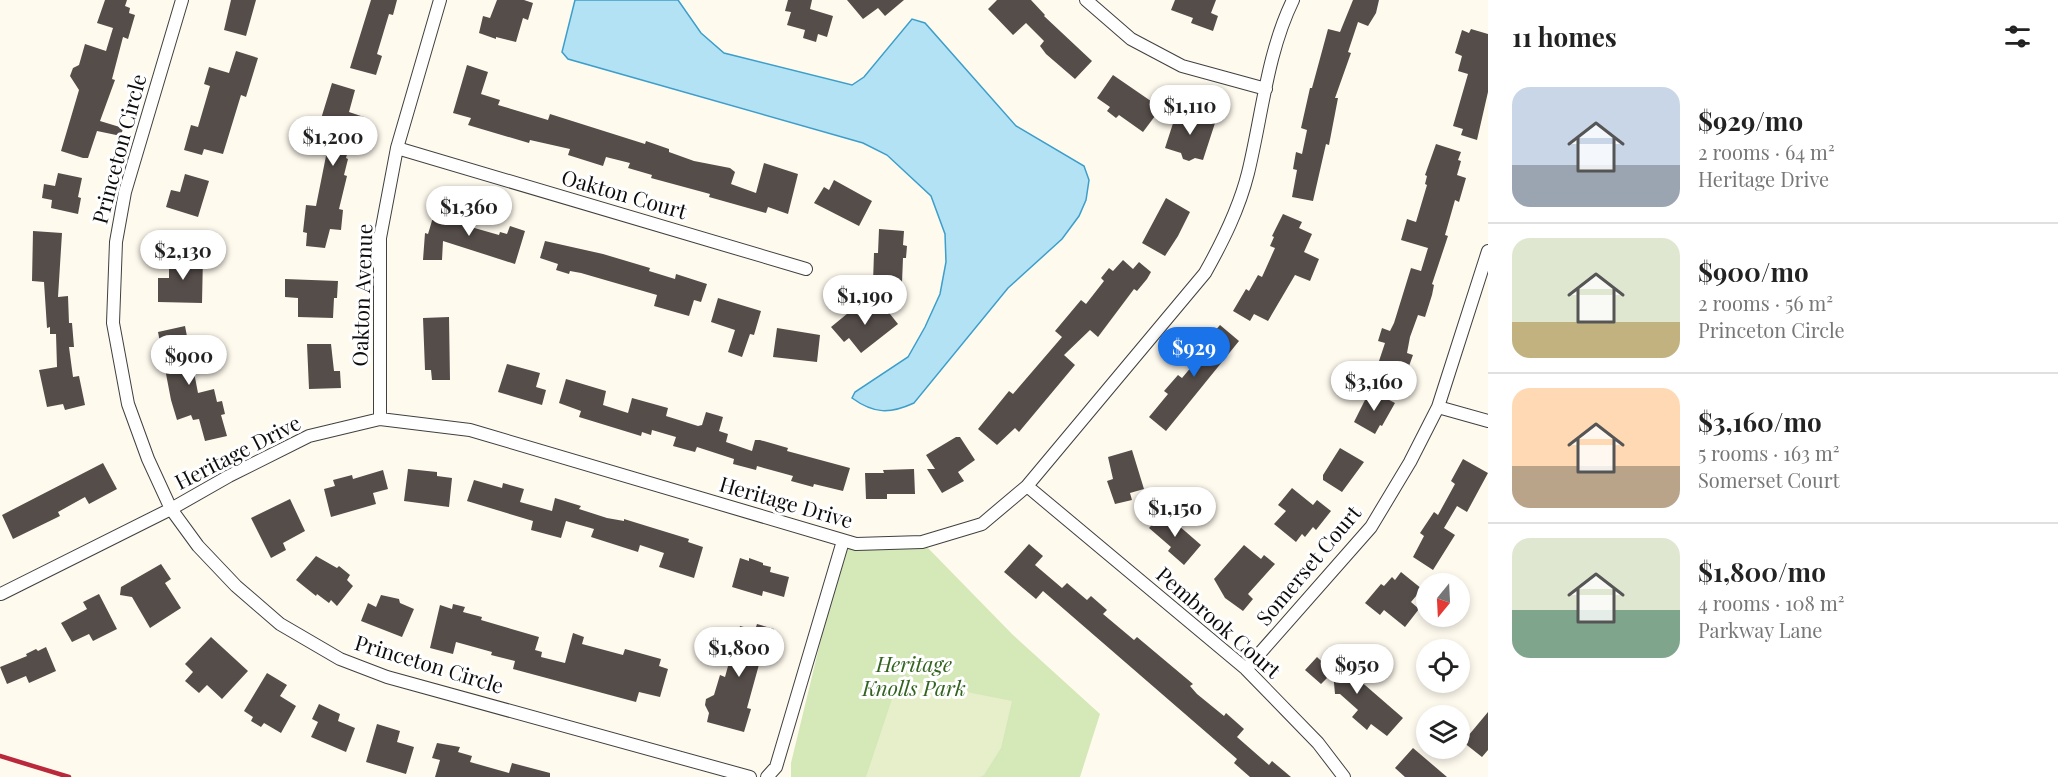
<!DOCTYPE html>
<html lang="en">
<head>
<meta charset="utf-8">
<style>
	:root { --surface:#fff; --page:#f2f2f2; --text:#222; --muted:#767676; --line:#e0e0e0; --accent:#1a73e8 }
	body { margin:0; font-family:"Playfair Display",serif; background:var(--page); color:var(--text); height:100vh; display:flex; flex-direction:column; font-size:22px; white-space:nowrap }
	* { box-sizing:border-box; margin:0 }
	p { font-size:20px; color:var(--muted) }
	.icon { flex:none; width:33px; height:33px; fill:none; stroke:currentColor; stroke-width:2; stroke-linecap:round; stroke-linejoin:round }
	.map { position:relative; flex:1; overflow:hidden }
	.details { display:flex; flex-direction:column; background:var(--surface); width:570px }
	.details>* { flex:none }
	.needle { width:39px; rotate:198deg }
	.controls { position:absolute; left:1416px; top:573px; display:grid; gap:12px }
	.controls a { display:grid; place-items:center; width:54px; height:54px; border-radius:50%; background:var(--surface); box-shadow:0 3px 9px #0003; font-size:30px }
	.price { position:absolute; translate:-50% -51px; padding:0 14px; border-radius:21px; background:#fff; color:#222; font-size:20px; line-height:39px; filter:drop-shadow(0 2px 3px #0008) }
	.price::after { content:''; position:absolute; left:50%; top:36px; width:18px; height:14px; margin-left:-9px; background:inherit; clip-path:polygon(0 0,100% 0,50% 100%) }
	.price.selected { background:var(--accent); color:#fff }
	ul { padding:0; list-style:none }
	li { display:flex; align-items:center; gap:18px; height:150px; padding:0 24px }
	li+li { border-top:2px solid var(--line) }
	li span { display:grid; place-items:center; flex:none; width:168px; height:120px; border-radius:18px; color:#555 }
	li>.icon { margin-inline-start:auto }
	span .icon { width:72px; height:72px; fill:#fffc; stroke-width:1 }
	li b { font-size:26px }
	h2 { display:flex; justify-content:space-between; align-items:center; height:72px; padding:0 24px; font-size:26px }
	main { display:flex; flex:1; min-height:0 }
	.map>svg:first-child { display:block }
	.green { fill:#d5e8b8 }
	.pitch { fill:#e6efca }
	.water { fill:#b4e2f5; stroke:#3c9eca; stroke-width:1.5 }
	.building { fill:#554d4a }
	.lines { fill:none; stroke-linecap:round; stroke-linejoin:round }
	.minor-casing { stroke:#404040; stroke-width:14 }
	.minor { stroke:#fff; stroke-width:12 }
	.rail { stroke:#ba283c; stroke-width:4.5 }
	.labels { text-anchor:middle; stroke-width:6; stroke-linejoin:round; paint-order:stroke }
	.street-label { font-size:21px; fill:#0d0d0d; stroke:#fff }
	.park-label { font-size:21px; font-style:italic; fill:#33631f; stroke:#fff }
</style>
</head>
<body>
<main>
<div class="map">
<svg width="1488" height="777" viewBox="0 0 1488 777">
	<rect width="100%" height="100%" fill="#fffaee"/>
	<path class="green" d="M844,544l83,3 85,87 88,80 -20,63h-289v-14z"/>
	<path class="pitch" d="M911,681l101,20 -11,47 -17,27 -4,2h-114l30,-90z"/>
	<path class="water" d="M575,0h103l23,33 23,20 128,32 12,-8 48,-58 13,4 91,103 68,40 5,14 -3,20 -7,16 -17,23 -54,49 -94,115c-24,11 -40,11 -62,-5l3,-6 53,-35 17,-30 15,-33 6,-32 -1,-28 -14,-38 -44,-41 -24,-12 -295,-84 -6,-7z"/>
	<path class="building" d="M105,0h22l-2,6 5,2 -1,5 6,2 -7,24 -5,-2 -11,42 3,1 -15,41 23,7 -2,8 -24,-5 -9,27h-5l-22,-7 18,-61 -9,-14 3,-8 6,-3 6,-21 21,7 7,-23 -16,-5z
		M231,0h25l-10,36 -22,-6z
		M371,0h26l-4,15 -4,-1 -12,40 5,2 -6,19 -26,-7z
		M497,0h27l9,3 -5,17 -5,-2 -7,24 -20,-5v2l-17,-6 4,-17 7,2z
		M788,0h24l-2,9 23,7 -6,21 -9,-3 -2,8 -13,-4 2,-8 -18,-5 4,-13 -6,-1z
		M847,0h57l-19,16 -7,-8 -15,11z
		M997,0h34l14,15 -1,1 48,45 -17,18 -29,-25 -6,-8 4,-5 -18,-18 -13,12 -25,-26z
		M1175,0h41l-5,13 7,3 -5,15 -22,-8 2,-5 -22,-8z
		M1353,0h26l-3,13 -8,13 -10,-4 -10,30 3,1 -16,45h3l-9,47 -3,-1 -13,57 -21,-4 5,-27 -4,-1 3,-17 6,2 5,-24 -6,-2 9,-40h2l16,-59 12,3z
		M1471,29l17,5v58l-11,48 -16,-5 2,-6 -10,-3 15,-52 -10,-3 4,-15 -7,-3 7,-23 7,3z
		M236,51l22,7 -12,39 -5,-2 -18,59 -19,-5 -2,6 -18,-5 7,-25 7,2 12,-41 -6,-2 5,-17 20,6z
		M467,65l21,7 -7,22 19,6 -2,5 50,15 2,-6 95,30 1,-3 23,8v3l25,9 36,7 5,4 -4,12 25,9 8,-30 34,11 -10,40 -20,-7 -2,6 -57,-16 1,-3 -59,-16 1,-3 -24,-7 2,-5 -24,-6 -3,9 -35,-11 2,-6 -40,-9 -1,3 -61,-18 3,-7 -18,-5z
		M1113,75l48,33 -18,24 -24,-17 -3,3 -9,-7 3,-4 -13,-9z
		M332,83l23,7 -6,22 15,5 -5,17 -6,-2 -7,26 2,1 -4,16 3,1 -8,33 4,1 -2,20 -11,-1 -5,19 -19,-2 1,-13 -4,-1 3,-27 10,1 16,-80 -12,-4z
		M1177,111l23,7 1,-2 11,3 -1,2 4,2 -12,37 -8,-2 -6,3 -6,-2 -2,-6 -16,-5z
		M1436,144l25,8 -3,8 3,1 -4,14 9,3 -7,24 -4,-2 -10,35 3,1 -16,48 2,1 -2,10 -7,22 -7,-2 -8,22 -3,16 6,2 -8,22 -16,-6 2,-6 -12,-4 6,-18 -7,-2 4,-13 8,3 4,-8 17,-55 10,3 7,-23 -27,-8 6,-21 9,3 11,-37 -2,-1 2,-8 -2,-1z
		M58,173l24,5 -4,19 3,1 -3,16 -27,-6 1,-8 -10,-2 2,-14 11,2z
		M185,174l24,7 -11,36 -32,-10 5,-17 9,2z
		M834,180l38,21 -13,25 -45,-23 10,-16 5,3z
		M1166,198l24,14 -12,24 -13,20 -23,-13z
		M437,204l38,11 -4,12 28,8 1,-3 7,2 3,-8 15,5 -10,33 -72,-23 -1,19h-19l2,-27 3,1z
		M1283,214l19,8 -3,6 13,6 -8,18 15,7 -9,22 -15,-6 -27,46 -14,-7 -4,7 -17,-10 13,-22 3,2 9,-16 4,2 13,-29 -5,-2 4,-9 -2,-1z
		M879,229l25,2 -1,14 4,1 -1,12h-3l-1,25 -29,-1 1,-29h4z
		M33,231l29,2 -4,64 10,-1 1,27h3l2,24h-5l4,30 6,-1 6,29 -20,5 -2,-6 -16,3 -8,-37 18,-3 -1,-33h-6v-7l-3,1 -3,-46 -12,-1z
		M545,241l58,13 47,14 -1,3 26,8 1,-5 31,10 -6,18 -7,-2 -5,16 -35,-10 3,-11 -76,-22 -11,-2 -1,3 -13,-4 2,-6 -18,-6z
		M173,256h30l-1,47 -44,-1v-24h11v-13h4z
		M1123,260l10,9 6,-7 12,10 -4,7 -10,12 -3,-2 -36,48 -8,-7 -26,25 11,10 -56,67 -4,-4 -18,17 -19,-16 31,-38 4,3 49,-57 -7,-6 26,-31 5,4 18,-23 -3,-3 8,-10 4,3z
		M285,279l53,2 -1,17h-3l-1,20 -35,-1v-19l-13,-1z
		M718,298l43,13 -7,24 -4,-1 -8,23 -14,-5 7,-22 -24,-8z
		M878,299l20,25 -37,29 -12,-15 -5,4 -13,-15 22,-18 5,6z
		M449,317l1,63h-18l-1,-10h-6l-2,-52z
		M1220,325l19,16 -73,90 -17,-14 19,-23 -4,-3 14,-16 4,3 16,-19 10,-14 -3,-3z
		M185,326l13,67 16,-4 3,13 5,-1 3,13 -4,1 6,21 -22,5 -6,-22 -6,1 -2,-5 -14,5 -6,-20 -13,-68z
		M777,328l43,7 -3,27 -44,-5z
		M307,344h24l3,27h6l1,17 -32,1z
		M507,364l33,9 -4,14 10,3 -4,15 -44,-13z
		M566,379l40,12 -3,14 25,8 4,-15 36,10 -2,8 32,10 4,-1 4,-13 17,5 -4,14 9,3 -2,8 26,9 3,-11h5l28,8 -1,3 63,17 -7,23 -29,-7 -1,3 -22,-6 2,-5 -36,-10 -1,4 -23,-6 1,-5 -37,-12 -2,5 -22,-6 3,-9 -24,-7 -1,5 -9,-3 -1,4 -62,-19 2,-6 -22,-8z
		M1370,390l25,13 -13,23 -2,-1 -5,9 -21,-12z
		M956,437h4l15,23 -17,12 6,9 -22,12 -15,-24h8l-9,-14z
		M1340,448l24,14 -22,30 -19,-12v-5z
		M1132,450l12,39 -14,4 2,7 -17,4 -8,-23 6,-2 -5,-22z
		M1463,459l25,14 -21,39 -10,-6 -13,22 11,7 -22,35 -20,-13 11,-21 -4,-3 14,-21 4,3 17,-31 -4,-3z
		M103,463l14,26 -28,15 -4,-7 -27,15 2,4 -47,23 -11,-24z
		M408,469l29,3v4l15,2 -3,29 -45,-6z
		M914,469l1,25h-28v5h-21l-1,-26h19l-1,-3z
		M383,470l5,19 -15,4 3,11 -45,13 -7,-28 11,-3 -2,-6 19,-5 1,4z
		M474,480l28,8 1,-5 21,6 -4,13 32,9 3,-13 26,8 -2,3 28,9 17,3v-2l65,20 -1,3 15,5 -9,31 -35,-11 5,-14 -24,-8 -2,7 -47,-15 3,-8 -28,-8 -5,17 -30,-8 2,-9 -66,-20z
		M1292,488l21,17 4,-5 14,11 -15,19 -3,-3 -8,10 -3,-3 -6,8 -22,-18 12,-13 -8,-6z
		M290,499l15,32 -22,12 3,7 -15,8 -20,-40z
		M1163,512l38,33 -17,20 -16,-14 3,-4 -22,-19z
		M1029,544l14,12 -8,9 27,23 5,-5 20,17 4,-4 16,14 -4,4 31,26 3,-3 56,47 -3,2 7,8 27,22 2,-3 18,16 -7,8 32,28 3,-4 19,16h-41l-16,-14 3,-4 -194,-168 -7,8 -32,-27z
		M1244,545l17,14 3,-4 11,9 -27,30 5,5 -10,12 -18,-13 -11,-19z
		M316,556l21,12 2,-2 11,9 -3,5 6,6 -16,20 -6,-6 -2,3 -12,-9 -1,2 -20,-16z
		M740,558l9,3v-3l14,5v2l8,2 -1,5 19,5 -5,20 -21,-6 -1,5 -30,-9z
		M161,564l10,15 -6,4 16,25 -31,20 -18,-31 -12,-2 1,-8z
		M1401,572l21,17 -11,13 8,7 -14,18 -21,-17 -4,5 -15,-12 16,-19 3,2 8,-9 3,3z
		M99,594l18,35 -24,12 -4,-7 -17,8 -11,-19 26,-14 -4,-7z
		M381,595l18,4 1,4 14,6 -12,28 -41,-16 7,-18 8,4z
		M453,604l12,3 -2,5 19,5 -1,3 58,17 -4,13 7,2 -1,5 24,6 8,-30 11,4 -2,7 41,11 2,-6 36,10 -2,7 9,3 -8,28 -21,-5 -3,10 -123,-33 2,-8 -24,-6 1,-3 -36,-10 -3,12 -23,-6 10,-43 12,4z
		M757,624l17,5 -6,22 -5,-1 -16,58 4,1 -7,23 -37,-10 2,-9 -4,-8 1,-6 8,-4 6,-20 5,2 8,-29 -4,-8 2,-7 8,-3 1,-4 15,4z
		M211,637l37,34 -26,28 -15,-14 -8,8 -14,-12 8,-9 -8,-8z
		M46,647l10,24 -27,12 -3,-7 -19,8 -7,-17 27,-11 -1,-2 10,-5 2,2z
		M1332,655l11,9 5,-6 8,7 -5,6 7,8 45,39 -16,18 -16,-12 -4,6 -15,-13 6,-7 -18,-16h-5l-2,-22 -12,12 -16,-14 12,-13 16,15z
		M267,673l20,12 -7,11 16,10 -15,27 -17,-10 -3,4 -10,-6 2,-4 -9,-6z
		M319,704l21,10 -2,7 17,7 -9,24 -35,-15 7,-15 -6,-3z
		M1488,712v38l-6,7 -19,-15z
		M377,724l23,7 -3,11 17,5 -8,27 -40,-12z
		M437,743l23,4 -2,5 14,4 -2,6 39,11 3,-10 38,10v4h-115l5,-17 -8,-2z
		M1413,748l34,29h-42l-10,-9z"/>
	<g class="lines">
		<defs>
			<path id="minor" d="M182,0l-57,192 -9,50 -3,81 15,81 20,55 23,50 27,37 38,40 44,38 60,35 47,18 363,100
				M1086,0l45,39 51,27 84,23
				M397,148l409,121
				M1438,407l50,14
				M380,419v-181l17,-90 43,-148
				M1027,486l219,183 72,74 26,34
				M1,594l170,-85 58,-33 80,-40 71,-17 90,11 386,114 66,-2 60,-18 45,-38 178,-213c18,-32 34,-64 43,-100 14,-57 19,-120 45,-173
				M1246,669l125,-142 39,-65 28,-55 50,-156
				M767,777l9,-10 67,-226"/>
		</defs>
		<use href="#minor" class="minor-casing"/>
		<use href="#minor" class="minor"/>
		<path class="rail" d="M0,756l69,21"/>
	</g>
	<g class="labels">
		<g class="street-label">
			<text transform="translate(120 149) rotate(-75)" y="7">Princeton Circle</text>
			<text transform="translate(624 195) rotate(16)" y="7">Oakton Court</text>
			<text transform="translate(363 295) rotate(-88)" y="7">Oakton Avenue</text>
			<text transform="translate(238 453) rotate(-27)" y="7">Heritage Drive</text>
			<text transform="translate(786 503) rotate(16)" y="7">Heritage Drive</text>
			<text transform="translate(1309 566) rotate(-50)" y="7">Somerset Court</text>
			<text transform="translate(1218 623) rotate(41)" y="7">Pembrook Court</text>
			<text transform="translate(429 665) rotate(17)" y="7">Princeton Circle</text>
		</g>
		<g class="park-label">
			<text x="914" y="672">Heritage<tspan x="914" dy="24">Knolls Park</tspan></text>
		</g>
	</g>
</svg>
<div class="controls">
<a><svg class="needle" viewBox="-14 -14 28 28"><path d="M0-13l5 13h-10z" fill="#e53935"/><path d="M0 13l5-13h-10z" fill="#767676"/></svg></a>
<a><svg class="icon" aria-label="locate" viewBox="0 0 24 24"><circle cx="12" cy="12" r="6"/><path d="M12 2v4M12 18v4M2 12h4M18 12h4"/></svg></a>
<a><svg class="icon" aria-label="layers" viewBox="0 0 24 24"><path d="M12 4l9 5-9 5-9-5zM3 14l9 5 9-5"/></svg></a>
</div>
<b class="price" style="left:1190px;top:136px">$1,110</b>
<b class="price" style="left:333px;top:167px">$1,200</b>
<b class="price" style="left:469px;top:237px">$1,360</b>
<b class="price" style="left:183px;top:281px">$2,130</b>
<b class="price" style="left:865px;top:326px">$1,190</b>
<b class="price selected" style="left:1194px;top:378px">$929</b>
<b class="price" style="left:189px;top:386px">$900</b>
<b class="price" style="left:1374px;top:412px">$3,160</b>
<b class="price" style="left:1175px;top:538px">$1,150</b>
<b class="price" style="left:739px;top:678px">$1,800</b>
<b class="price" style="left:1357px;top:695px">$950</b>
</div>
<section class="details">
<h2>11 homes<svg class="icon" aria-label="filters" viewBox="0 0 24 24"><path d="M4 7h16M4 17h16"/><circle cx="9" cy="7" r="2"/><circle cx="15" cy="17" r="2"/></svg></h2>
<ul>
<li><span style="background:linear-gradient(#c9d6e8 65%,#9aa5b1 0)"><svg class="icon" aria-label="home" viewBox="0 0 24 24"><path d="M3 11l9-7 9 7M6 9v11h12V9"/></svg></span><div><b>$929/mo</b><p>2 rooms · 64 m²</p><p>Heritage Drive</p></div></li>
<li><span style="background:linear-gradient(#dfe7d0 70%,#c2b280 0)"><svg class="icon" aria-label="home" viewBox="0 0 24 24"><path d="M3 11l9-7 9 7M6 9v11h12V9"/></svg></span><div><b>$900/mo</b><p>2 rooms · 56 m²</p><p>Princeton Circle</p></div></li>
<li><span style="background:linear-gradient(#ffd9b3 65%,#b9a48a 0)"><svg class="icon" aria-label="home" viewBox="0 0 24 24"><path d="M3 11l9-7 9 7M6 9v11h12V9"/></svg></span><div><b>$3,160/mo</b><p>5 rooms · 163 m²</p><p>Somerset Court</p></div></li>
<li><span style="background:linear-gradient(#dfe7d0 60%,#7fa58c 0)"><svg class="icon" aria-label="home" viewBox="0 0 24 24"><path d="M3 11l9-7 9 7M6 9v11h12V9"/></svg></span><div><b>$1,800/mo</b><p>4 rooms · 108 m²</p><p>Parkway Lane</p></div></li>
</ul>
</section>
</main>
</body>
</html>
